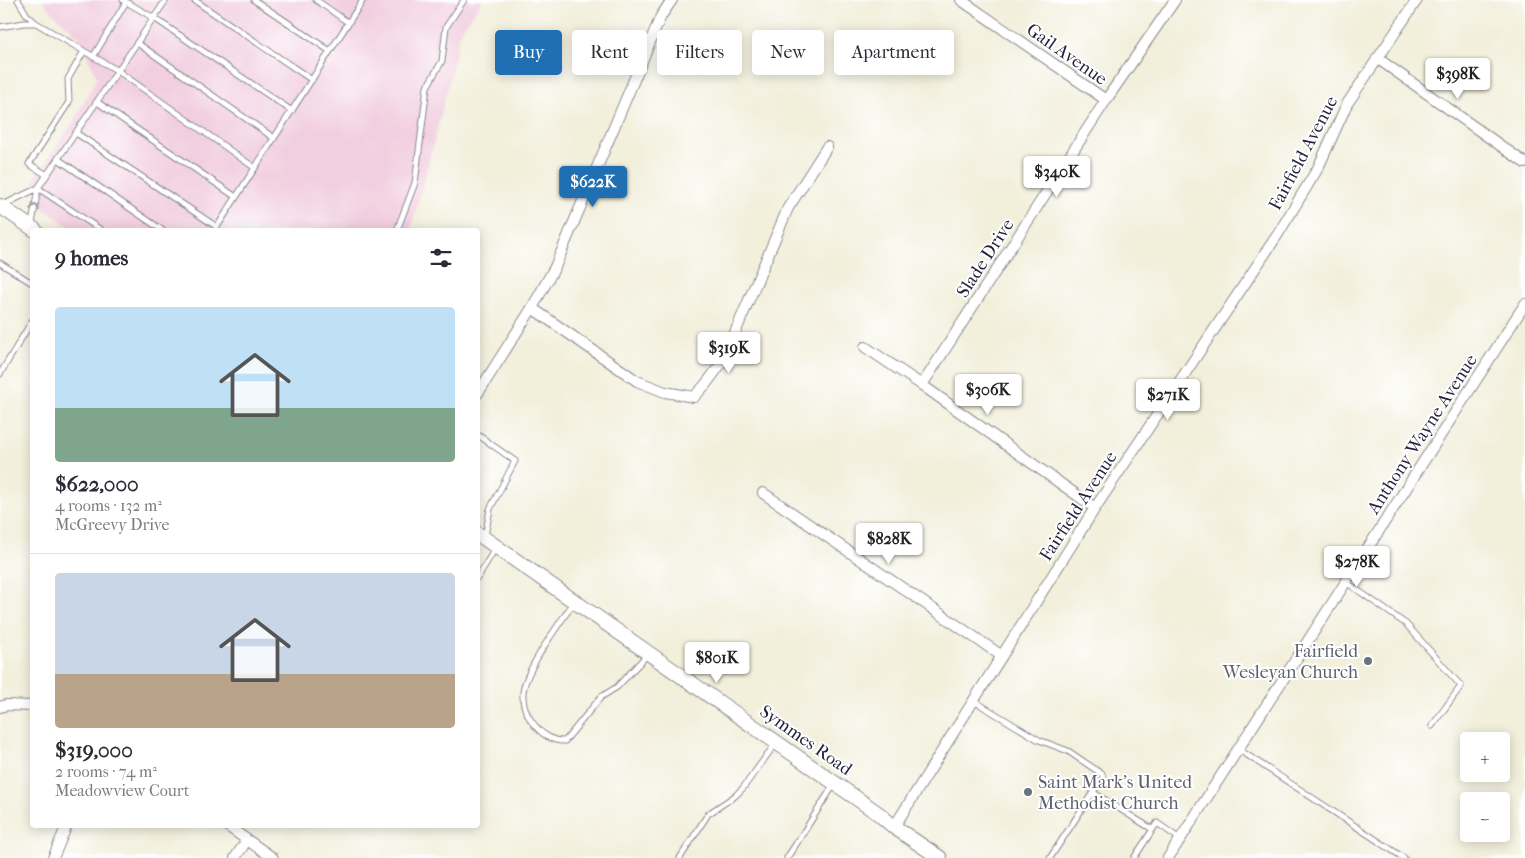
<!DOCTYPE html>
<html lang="en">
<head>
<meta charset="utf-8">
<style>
	:root { --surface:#fff; --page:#f7f7f7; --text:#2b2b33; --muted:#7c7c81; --line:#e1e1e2; --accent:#1f6fb2 }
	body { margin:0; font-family:"IM FELL French Canon",serif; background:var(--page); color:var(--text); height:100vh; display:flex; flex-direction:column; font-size:19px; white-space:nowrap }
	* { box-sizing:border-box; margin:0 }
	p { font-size:16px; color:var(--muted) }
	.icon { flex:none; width:28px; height:28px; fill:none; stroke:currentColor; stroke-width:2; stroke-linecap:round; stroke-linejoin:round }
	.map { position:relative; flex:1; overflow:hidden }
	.drawer { position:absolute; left:30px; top:228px; width:450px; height:600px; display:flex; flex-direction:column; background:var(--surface); border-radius:5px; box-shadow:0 2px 12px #0003 }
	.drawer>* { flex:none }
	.banner { position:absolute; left:495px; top:30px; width:475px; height:45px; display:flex; gap:10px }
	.controls { position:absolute; left:1460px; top:732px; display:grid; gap:10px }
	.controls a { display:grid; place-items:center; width:50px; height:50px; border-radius:5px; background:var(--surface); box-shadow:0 2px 12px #0003; font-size:25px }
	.price { position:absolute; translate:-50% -42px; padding:0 11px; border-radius:5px; background:#fff; color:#222; font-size:16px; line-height:32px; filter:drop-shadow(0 1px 2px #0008) }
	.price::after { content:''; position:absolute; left:50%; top:30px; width:15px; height:11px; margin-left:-8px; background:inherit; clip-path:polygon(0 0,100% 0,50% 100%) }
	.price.selected { background:var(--accent); color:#fff }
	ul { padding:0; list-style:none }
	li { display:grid; align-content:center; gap:10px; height:265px; padding:0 25px }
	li+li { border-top:1px solid var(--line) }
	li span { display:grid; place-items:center; height:155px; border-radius:5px; color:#555 }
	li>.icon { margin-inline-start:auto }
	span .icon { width:90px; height:90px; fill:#fffc; stroke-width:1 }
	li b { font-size:21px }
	h2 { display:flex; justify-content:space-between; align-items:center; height:60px; padding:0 25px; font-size:21px }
	.pill { padding:0 18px; border-radius:5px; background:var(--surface); box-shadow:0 2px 12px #0003; font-size:18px; line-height:45px }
	.pill.selected { background:var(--accent); color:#fff }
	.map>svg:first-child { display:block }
	.built { fill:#f2cfe0 }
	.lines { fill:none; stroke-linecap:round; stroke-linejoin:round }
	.service-casing { stroke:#8a888b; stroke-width:7 }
	.minor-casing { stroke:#8a888b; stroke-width:12 }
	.secondary-casing { stroke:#8a888b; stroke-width:16 }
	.service { stroke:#fff; stroke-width:5 }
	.minor { stroke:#fff; stroke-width:10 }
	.secondary { stroke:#fff; stroke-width:14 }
	.oneway { stroke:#9c9ca7 }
	.worship-dot { fill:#6b7280; stroke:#fff; stroke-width:2 }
	.labels { text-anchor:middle; stroke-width:4; stroke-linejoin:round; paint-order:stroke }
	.street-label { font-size:18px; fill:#22223b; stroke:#fff }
	.worship-label { font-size:18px; fill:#5b616d; stroke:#fff; text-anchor:end }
</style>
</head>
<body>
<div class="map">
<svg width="1525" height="858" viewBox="0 0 1525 858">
	<rect width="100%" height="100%" fill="#fff"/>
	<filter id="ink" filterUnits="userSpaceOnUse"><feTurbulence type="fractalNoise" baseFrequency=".02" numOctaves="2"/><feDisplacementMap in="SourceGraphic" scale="10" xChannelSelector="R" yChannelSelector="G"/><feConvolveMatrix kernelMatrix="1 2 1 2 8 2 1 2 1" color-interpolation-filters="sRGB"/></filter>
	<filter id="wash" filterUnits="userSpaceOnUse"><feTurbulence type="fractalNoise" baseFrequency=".0096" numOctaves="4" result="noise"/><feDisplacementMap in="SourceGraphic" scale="20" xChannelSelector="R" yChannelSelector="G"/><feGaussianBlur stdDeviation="1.12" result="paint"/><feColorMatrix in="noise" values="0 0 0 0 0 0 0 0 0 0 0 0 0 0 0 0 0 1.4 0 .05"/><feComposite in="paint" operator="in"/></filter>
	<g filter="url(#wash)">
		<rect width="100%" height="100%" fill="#f2efdb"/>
		<path class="built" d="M45,0h438l-23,32 -9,43 -40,155h-337l-30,-21 -11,-29 40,-58 24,-44 -19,-42 -31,-29z"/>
	</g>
	<g filter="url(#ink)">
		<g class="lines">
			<defs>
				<path id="service" d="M18,0l9,15 9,8 82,48 137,97
					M123,0l31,18 138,93
					M194,0l118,80
					M254,0l76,51
					M316,0l33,23
					M0,27l24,-4h12
					M137,43l137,95
					M93,57l33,-55
					M97,102l139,95
					M76,133l141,94
					M58,159l104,71
					M47,175l-18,-11 40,-62 -1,-23 16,-28
					M38,188l63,42
					M3,205l35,-17
					M32,224l6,-36 128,-188
					M215,230l148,-230
					M397,230l18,-47 12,-96 15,-26 4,-34 18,-27
					M0,263l32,20
					M0,374l32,-53
					M478,435l37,26 -25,48 -5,27
					M478,577l18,-30
					M1346,582l60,42 55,62 -29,40
					M574,602c-14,21 -48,66 -51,90 -1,12 4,25 13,35 7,8 18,15 29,14l36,-44 16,-10 30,-32
					M974,701l65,39 29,11 34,23 1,3 -53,81
					M1238,749l166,109
					M1094,793l58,36
					M680,858l28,-44 27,-18 8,-8 33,-45
					M787,858l48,-75
					M1134,858l23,-35 23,16"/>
				<path id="minor" d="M961,0l145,100
					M1377,58l148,105
					M532,308l105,73 28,11 29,5 12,-13 17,-23 65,-153 39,-61
					M865,347l57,38 173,123
					M922,385l184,-285 69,-100
					M478,393l54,-85 23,-41 95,-225 11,-26 11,-16
					M763,493l239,163
					M0,707l6,-2 26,1
					M226,825l47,33
					M894,827l201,-319 183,-274 40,-66 29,-64 70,-104
					M53,858l14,-33
					M235,858l12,-18
					M1168,858l357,-554"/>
				<path id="secondary" d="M0,206l35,24
					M478,534l401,280 15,13 46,31"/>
			</defs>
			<use href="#service" class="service-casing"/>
			<use href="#minor" class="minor-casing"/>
			<use href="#secondary" class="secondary-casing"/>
			<use href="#service" class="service"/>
			<use href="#minor" class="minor"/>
			<use href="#secondary" class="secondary"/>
		</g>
		<defs><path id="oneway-chevron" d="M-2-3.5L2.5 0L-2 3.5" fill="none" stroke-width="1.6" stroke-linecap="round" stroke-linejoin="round" transform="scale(1.25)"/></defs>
		<use class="oneway" href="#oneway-chevron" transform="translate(35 207) rotate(-80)"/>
	</g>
	<g class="worship-dot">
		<circle cx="1368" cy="661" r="5"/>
		<circle cx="1028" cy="792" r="5"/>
	</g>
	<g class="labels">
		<g class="street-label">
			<text transform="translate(1067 54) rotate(35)" y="6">Gail Avenue</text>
			<text transform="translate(1303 153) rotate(-62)" y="6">Fairfield Avenue</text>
			<text transform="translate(985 258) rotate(-57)" y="6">Slade Drive</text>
			<text transform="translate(1422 434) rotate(-57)" y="6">Anthony Wayne Avenue</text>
			<text transform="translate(1078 506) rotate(-57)" y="6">Fairfield Avenue</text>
			<text transform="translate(806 740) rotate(35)" y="6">Symmes Road</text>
		</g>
		<g class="worship-label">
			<text x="1358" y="657">Fairfield<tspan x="1358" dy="21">Wesleyan Church</tspan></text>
			<text x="1038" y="788" text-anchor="start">Saint Mark’s United<tspan x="1038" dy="21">Methodist Church</tspan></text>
		</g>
	</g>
</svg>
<div class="controls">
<a>+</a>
<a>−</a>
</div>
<b class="price" style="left:1458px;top:100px">$398K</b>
<b class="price" style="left:1057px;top:198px">$340K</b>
<b class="price selected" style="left:593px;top:208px">$622K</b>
<b class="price" style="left:729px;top:374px">$319K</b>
<b class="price" style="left:988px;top:416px">$306K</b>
<b class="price" style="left:1168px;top:421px">$271K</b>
<b class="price" style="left:889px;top:565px">$828K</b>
<b class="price" style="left:1357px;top:588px">$278K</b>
<b class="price" style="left:717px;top:684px">$801K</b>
<div class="banner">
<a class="pill selected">Buy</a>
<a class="pill">Rent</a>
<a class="pill">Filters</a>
<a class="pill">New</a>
<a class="pill">Apartment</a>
</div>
<section class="drawer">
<h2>9 homes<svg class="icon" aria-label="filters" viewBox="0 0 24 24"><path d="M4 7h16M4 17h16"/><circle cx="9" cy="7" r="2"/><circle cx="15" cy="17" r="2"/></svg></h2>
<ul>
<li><span style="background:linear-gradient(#bfe0f5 65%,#7fa58c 0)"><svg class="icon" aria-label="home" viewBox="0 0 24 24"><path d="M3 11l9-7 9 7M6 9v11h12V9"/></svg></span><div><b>$622,000</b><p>4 rooms · 132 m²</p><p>McGreevy Drive</p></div></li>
<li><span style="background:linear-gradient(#c9d6e8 65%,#b9a48a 0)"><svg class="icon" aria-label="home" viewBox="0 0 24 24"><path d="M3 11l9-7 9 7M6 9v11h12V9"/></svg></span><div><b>$319,000</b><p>2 rooms · 74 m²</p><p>Meadowview Court</p></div></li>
</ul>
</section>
</div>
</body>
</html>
